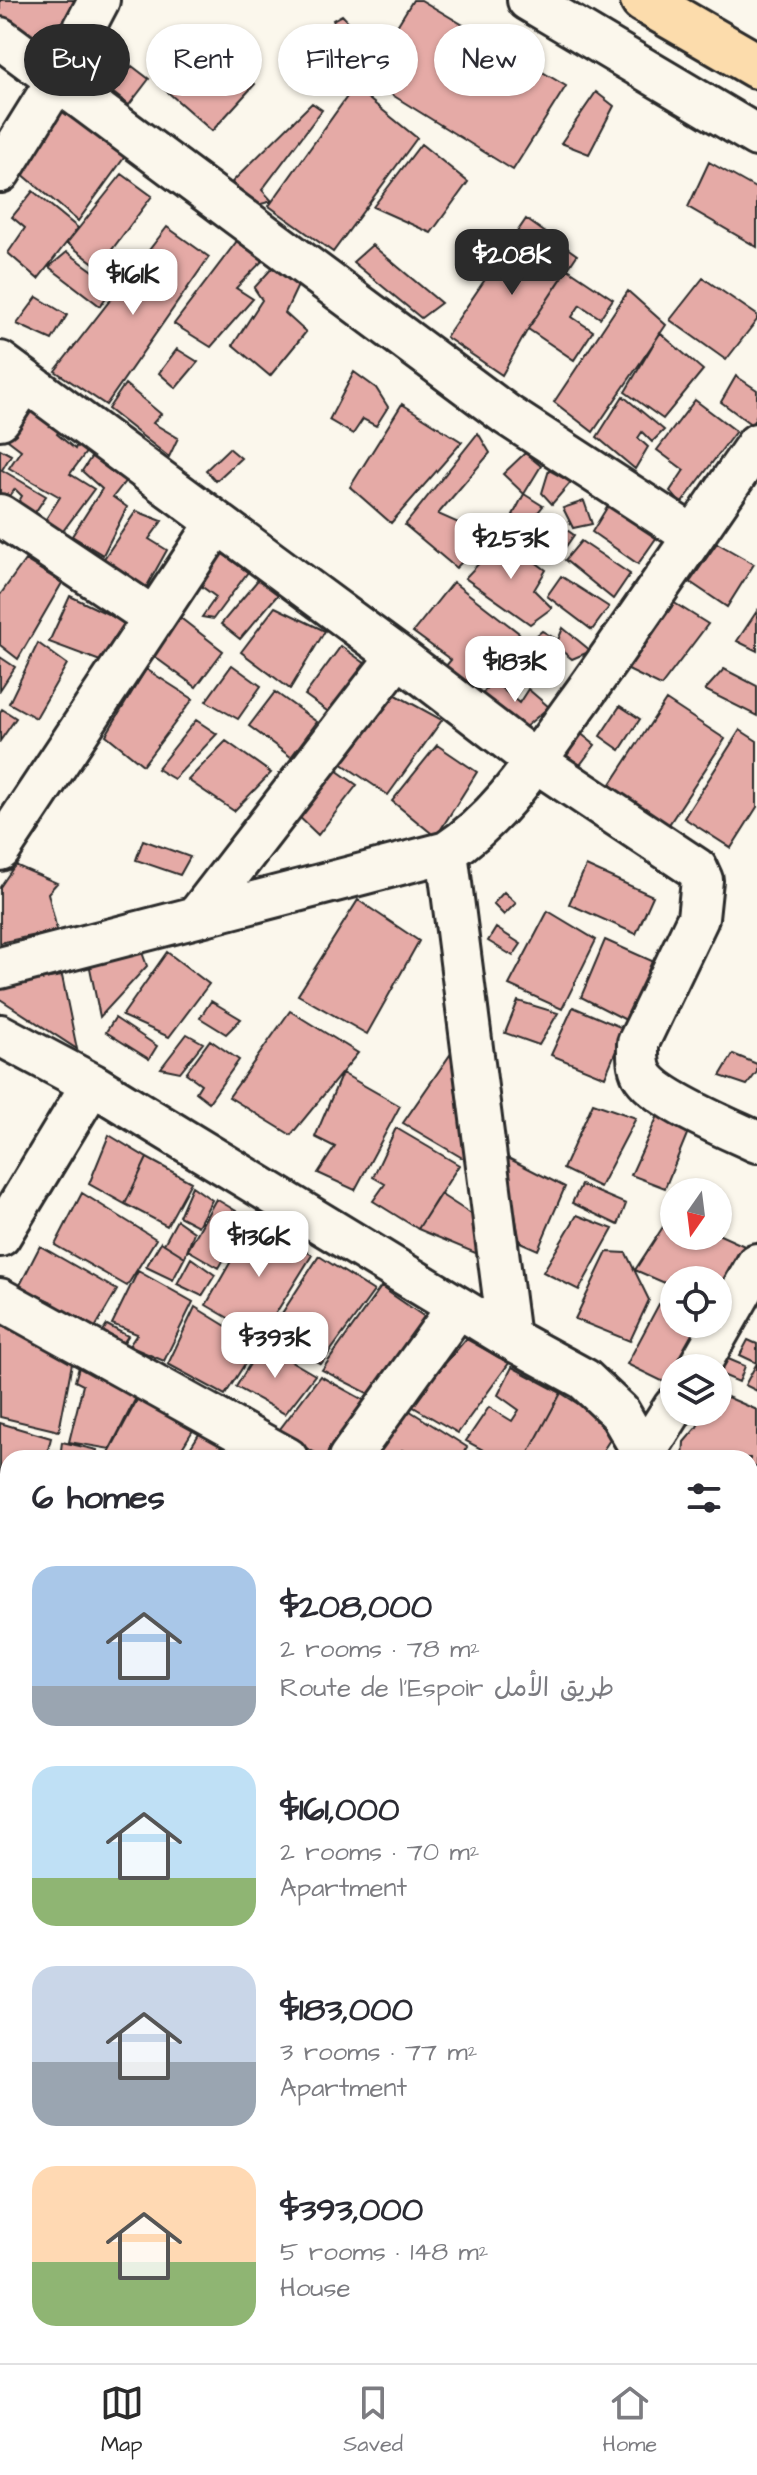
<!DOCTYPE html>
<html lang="en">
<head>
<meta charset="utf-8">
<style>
	:root { --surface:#fff; --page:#f7f7f7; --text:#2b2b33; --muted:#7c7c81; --line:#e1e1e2; --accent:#2b2b2b }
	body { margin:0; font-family:"Architects Daughter","Playpen Sans Arabic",sans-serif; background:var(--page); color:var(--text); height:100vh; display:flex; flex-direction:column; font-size:30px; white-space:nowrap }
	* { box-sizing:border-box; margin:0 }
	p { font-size:26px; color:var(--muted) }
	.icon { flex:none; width:44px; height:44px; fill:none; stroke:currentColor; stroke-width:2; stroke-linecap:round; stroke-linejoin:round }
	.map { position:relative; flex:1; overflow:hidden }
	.sheet { position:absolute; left:0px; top:1450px; width:758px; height:914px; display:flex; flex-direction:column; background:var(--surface); border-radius:24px 24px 0 0; box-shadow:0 2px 6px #0004 }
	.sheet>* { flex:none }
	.hud { position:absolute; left:24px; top:24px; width:710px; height:72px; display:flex; gap:16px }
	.needle { width:52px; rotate:194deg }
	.controls { position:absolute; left:660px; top:1178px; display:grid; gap:16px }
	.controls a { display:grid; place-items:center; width:72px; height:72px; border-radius:50%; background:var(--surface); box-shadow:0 2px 6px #0004; font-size:40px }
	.price { position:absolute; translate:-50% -68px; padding:0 18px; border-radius:16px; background:#fff; color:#222; font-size:26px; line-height:52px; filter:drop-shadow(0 2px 4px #0008) }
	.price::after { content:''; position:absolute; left:50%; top:48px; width:24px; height:18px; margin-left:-12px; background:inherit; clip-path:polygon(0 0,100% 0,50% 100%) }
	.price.current { background:var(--accent); color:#fff }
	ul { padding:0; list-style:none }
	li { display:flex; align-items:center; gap:24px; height:200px; padding:0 32px }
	li span { display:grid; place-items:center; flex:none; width:224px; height:160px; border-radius:24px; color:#555 }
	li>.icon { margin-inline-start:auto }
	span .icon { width:96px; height:96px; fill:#fffc; stroke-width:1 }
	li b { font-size:34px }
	h2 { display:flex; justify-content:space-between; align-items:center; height:96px; padding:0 32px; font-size:34px }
	.chip { padding:0 28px; border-radius:36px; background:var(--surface); box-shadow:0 2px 6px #0004; font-size:28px; line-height:72px }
	.chip.current { background:var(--accent); color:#fff }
	.dock { display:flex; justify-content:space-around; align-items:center; height:112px; border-top:2px solid var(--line); background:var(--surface); font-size:22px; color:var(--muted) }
	.dock a { display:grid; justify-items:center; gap:4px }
	.dock .current { color:var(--accent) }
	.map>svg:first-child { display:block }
	.building { fill:#e5aaa6; stroke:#2b2b2b; stroke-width:2 }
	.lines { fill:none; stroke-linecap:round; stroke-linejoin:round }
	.street-casing { stroke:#2b2b2b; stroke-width:46 }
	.highway-casing { stroke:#2b2b2b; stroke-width:50 }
	.street { stroke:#fbf7ec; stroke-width:40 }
	.highway { stroke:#fcdcac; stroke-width:44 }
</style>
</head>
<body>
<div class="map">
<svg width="757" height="2363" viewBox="0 0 757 2363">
	<rect width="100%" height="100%" fill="#fbf7ec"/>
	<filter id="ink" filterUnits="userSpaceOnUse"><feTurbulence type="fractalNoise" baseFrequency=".0125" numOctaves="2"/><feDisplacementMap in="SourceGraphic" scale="16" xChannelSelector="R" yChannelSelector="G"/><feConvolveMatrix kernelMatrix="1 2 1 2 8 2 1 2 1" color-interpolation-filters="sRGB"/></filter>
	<g filter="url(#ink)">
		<path class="building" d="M0,0h75l-27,48 -48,-32z
			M413,0h8l145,86 -53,84 -148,-92z
			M342,15l17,18 -16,11 -10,-24z
			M207,43l48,41 -43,47 -49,-43z
			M343,44l19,25 -28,22 -31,-36 11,-5 9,5 8,-9 6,6z
			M132,66l17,13 -20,26 -17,-13z
			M354,87l63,51 -84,114 -64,-46z
			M596,92l18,14 -25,48 -28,-11z
			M312,103l10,7 -60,80 10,11 -22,6 -18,-25z
			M62,110l67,41 -51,70 -57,-48z
			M421,144l47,38 -37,51 -58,-26z
			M709,162l48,27v58l-69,-40z
			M122,174l30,22 -53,71 -32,-24z
			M33,191l45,37 -40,51 -30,-26 17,-25 -13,-11z
			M526,219l51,36 -49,74 -26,46 -56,-38z
			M167,227l42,30 -103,148 -51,-34z
			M246,229l23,25 -33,34 17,11 -42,48 -37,-23z
			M372,245l69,58 -20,15 -68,-56z
			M67,252l47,34 -14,20 -51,-39z
			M274,266l29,9 -18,38 21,19 -36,44 -37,-31 29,-45 -8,-12z
			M568,269l45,30 -13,19 -20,-13 -8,12 21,14 -19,29 -46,-31z
			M703,278l54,37v5l-31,40 -56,-40z
			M628,291l38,34 -73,107 -39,-30z
			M37,297l30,18 -15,25 -35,-16z
			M660,333l43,37 -40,49 -38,-27z
			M177,349l21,13 -22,26 -17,-15z
			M354,372l22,16 12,19 -12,19 -13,-7 -10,15 -24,-14z
			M736,376l21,14v24l-5,11 -31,-23z
			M125,384l36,30 -8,9 25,15 -9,19 -61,-48z
			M623,396l41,34 -12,12 -10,-10 -4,6 10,9 -13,22 -38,-32z
			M695,400l41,31 -55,73 -11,-13 14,-21 -27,-20z
			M22,404l39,24 -4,6 18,15 3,-7 12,5 -20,27 24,15 -42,57 -15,-13 23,-36 -51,-29 12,-18 -17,-13z
			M402,404l60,38 -71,81 -41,-36z
			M478,433l12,20 -52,61 50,22 -32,32 -51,-43z
			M229,448l12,10 -25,23 -10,-11z
			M0,449l11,6 -9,15 44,26 -18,27 -19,-5 13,-22 -7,-7 -15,21z
			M96,450l34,25 -17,22 14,10 -24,48 -31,-19 30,-47 -20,-18z
			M525,453l16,13 -17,28 -21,-20z
			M549,470l22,12 -19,22 -10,-11z
			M524,494l19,12 -15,19 -15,-10z
			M584,501l8,23 -19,4 -10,-20z
			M611,501l48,33 -21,30 -46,-32z
			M136,511l26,10 -13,18 18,11 -25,45 -45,-26z
			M551,519l23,16 -14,20 -30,-15z
			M503,538l43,32 -12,20 18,18 -22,16 -65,-46z
			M581,541l49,33 -17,25 -48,-39z
			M717,543l37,21 -27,43 -37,-25z
			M220,552l28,20 -35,47 -11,-2 14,-20 -19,-14z
			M25,560l37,23 -44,76 -18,-14v-50z
			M262,575l19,16 -41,48 -19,-15z
			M561,576l48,31 -17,23 -45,-34z
			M453,582l66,51 -44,58 -36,-17 12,-14 -38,-28z
			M70,596l65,31 -24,38 -62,-23z
			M668,599l40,25 -47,62 -41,-20z
			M275,607l50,24 -35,58 -49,-37z
			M757,611v40l-20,-10z
			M178,616l45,35 -27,36 -44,-32z
			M563,628l28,23 -19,8 -14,-11 -15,8 -17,-12 16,-13 16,9z
			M38,643l29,21 -31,54 -27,-15z
			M341,646l25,18 -36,49 -25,-18z
			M0,657l15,10 -15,23z
			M232,665l29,21 -23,33 -32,-18z
			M146,669l47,30 -50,66 -37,-30z
			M724,669l33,17v30l-52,-26z
			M492,680l27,23 9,-14 21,18 -25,21 -43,-32z
			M389,691l53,29 -54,75 -50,-34z
			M275,692l42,30 -26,35 -42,-31z
			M666,700l59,39 -59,90 -59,-39z
			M620,706l20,13 -20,31 -20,-14z
			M2,709l14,9 -16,23v-29z
			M196,720l21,14 -43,45 -17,-10z
			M740,730l17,11v66l-26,41 -47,-30z
			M579,732l16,13 -15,20 -18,-13z
			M226,741l45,32 -37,38 -46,-31z
			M437,745l40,27 -41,65 -44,-36z
			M333,768l24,17 -39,50 -23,-22z
			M143,840l47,17 -10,18 -44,-15z
			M15,865l42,18 -9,10 9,37 -57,13v-56z
			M586,866l67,30 -17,38 -67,-30z
			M504,892l12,11 -12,12 -11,-11z
			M358,900l61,41 -52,93 -69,-39z
			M548,911l48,29 -34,69 -53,-24z
			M496,928l25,16 -8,12 -25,-15z
			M605,940l47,21 -24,60 -47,-24z
			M139,944l8,22 -47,51 -12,-59z
			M167,952l42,32 -40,53 -47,-21z
			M62,976l15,73 -77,-50v-13z
			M211,1001l30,18 -15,15 -26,-16z
			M518,1001l40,12 -19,32 -34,-12z
			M573,1007l52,22 -20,48 -54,-22z
			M290,1011l68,42 -67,82 -62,-38z
			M115,1018l42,28 -8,13 -43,-27z
			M187,1034l16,9 -23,29 -19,-4z
			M461,1039l10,124 -68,-40z
			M210,1040l29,20 -30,42 -13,-10 5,-8 -15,-11z
			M733,1054l24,10v8l-10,13 -27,-9z
			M342,1073l58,33 -45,84 -37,-17 17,-26 -20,-10z
			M593,1103l43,15 -36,69 -37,-18z
			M660,1111l32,11 -27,66 -34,-13z
			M396,1128l63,37 -41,64 -45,-28 12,-17 -12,-7z
			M109,1135l38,23 -22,46 -36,-20z
			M504,1156l61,31 -27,63 -18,-8z
			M147,1158l44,24 -24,44 -42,-22z
			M581,1185l45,19 -8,21 -46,-22z
			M192,1186l20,14 -14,26 -19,-10z
			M82,1193l74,46 -29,47 -72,-41z
			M440,1194l42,27 3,36 -67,-28z
			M216,1199l32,19 -29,50 -31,-18z
			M672,1213l2,1v22l44,-2 31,14 -31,52v-20h-44v7l-39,-17z
			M577,1215l36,14 -34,61 -36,-18z
			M255,1219l57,36 -51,82 -55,-32z
			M177,1220l17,12 -9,25 -21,-13z
			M161,1242l24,15 -12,23 -27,-13z
			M40,1246l77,44 -25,43 -45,-19 7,-11 -35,-16z
			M607,1252l19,1 23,47 -19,41 -55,-22z
			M319,1256l55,35 -53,73 -53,-29z
			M191,1258l24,17 -13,21 -25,-12z
			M138,1271l55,31 -29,59 -35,-15 8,-12 -25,-10z
			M381,1287l54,37 -60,73 -53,-27z
			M659,1304l15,7v13h26l-22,44h-4v9l-4,8 -43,-21z
			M195,1307l62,38 -32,50 -57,-31z
			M0,1309l74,44 -15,78 -59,-14z
			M107,1325l21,11 -8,12 -22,-9z
			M466,1339l43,24 -51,70 -48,-28z
			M748,1340l9,4v47l-12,-6 12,-22 -17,-8z
			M262,1344l53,31 -30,39 -49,-27z
			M83,1353l57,37 -30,59 -41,-7 14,-57 -8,-4z
			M726,1358l19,8 -6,16 -21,-9z
			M512,1367l49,26 -35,65h-28l-32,-17 23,-34 23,14 7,-11 -21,-15z
			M320,1376l51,28 -35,54h-11l-48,-25z
			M561,1393l56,36 -19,29h-72z
			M718,1393l39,17v58l-7,-3v-7h-67l1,-16 13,-15 7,-15h14z
			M138,1398l57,29 -19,31h-70z
			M407,1409l60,38 -7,11h-43l-15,-8 -6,8h-31z
			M0,1423l51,15 -5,20h-38v42l-8,-1z
			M206,1423l47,35h-69z
			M62,1442l35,8 -2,8h-35z
			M0,1520h8v61l-8,-1z
			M750,1582l7,5v31l-7,10z
			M750,1688l7,2v44h-3l-4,8z
			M750,1796l7,3v75l-7,13z
			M0,1834l8,4v36l-8,12z
			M750,1889l7,1v52l-7,-19z
			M0,1945l8,7v81l-8,-8z
			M0,2120l8,11v19l-8,7z
			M8,2159v49l-8,-7v-36z"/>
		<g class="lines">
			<defs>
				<path id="street" d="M528,0l229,136
					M0,38l507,377 186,121
					M0,172l57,-92 42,-80
					M0,362l398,294 137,105 162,108 5,11 -4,38 -60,125c0,11 -1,21 4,31 13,25 88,55 115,68
					M0,419l25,-38
					M0,515l154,103
					M0,850l217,-327
					M447,852l62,486
					M198,915l200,-259
					M0,968l447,-116c57,-37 92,-97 132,-151 61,-85 119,-172 178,-257
					M0,1035l92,49 417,254 75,41 35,33 27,46
					M0,1236l92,-152
					M0,1299l287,159
					M698,1368l59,-104
					M645,1453l29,-46
					M349,1458l109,-151
					M0,1511h8
					M750,1569l7,4
					M750,1758l7,4
					M0,1924l8,-11
					M750,2027l7,13
					M0,2228l8,7
					M750,2228l7,29
					M146,2356l8,7
					M482,2356l6,7
					M364,2363l8,-7"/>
				<path id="highway" d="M643,0l114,66"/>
			</defs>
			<use href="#street" class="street-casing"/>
			<use href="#highway" class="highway-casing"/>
			<use href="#street" class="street"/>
			<use href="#highway" class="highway"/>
		</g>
	</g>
</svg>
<div class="controls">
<a><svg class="needle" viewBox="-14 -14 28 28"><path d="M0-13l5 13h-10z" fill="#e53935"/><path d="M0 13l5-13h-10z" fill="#7c7c81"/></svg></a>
<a><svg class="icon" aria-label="locate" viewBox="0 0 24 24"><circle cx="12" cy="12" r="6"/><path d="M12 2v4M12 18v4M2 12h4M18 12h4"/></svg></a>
<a><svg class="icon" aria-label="layers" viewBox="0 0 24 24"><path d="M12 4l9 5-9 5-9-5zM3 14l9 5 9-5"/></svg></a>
</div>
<b class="price current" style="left:512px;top:297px">$208K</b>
<b class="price" style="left:133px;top:317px">$161K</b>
<b class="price" style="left:511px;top:581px">$253K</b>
<b class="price" style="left:515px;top:704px">$183K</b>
<b class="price" style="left:259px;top:1279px">$136K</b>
<b class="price" style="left:275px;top:1380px">$393K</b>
<div class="hud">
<a class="chip current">Buy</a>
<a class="chip">Rent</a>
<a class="chip">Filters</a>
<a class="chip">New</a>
</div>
<section class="sheet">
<h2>6 homes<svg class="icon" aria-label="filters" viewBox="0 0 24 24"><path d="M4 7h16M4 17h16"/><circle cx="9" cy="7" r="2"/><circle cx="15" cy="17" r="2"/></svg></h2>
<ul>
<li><span style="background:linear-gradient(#a9c7e8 75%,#9aa5b1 0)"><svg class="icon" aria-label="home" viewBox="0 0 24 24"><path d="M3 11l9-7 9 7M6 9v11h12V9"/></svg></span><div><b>$208,000</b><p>2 rooms · 78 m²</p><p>Route de l’Espoir طريق الأمل</p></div></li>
<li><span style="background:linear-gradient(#bfe0f5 70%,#8fb573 0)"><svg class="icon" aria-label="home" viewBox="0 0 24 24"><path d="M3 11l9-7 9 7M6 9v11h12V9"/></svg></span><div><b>$161,000</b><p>2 rooms · 70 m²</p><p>Apartment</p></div></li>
<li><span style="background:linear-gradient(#c9d6e8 60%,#9aa5b1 0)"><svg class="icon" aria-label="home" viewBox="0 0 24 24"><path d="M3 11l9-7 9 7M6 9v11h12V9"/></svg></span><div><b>$183,000</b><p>3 rooms · 77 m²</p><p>Apartment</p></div></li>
<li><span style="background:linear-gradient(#ffd9b3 60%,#8fb573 0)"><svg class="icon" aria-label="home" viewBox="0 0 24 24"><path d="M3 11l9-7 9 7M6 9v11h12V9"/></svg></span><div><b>$393,000</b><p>5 rooms · 148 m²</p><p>House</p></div></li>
</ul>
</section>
</div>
<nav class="dock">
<a class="current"><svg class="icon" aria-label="map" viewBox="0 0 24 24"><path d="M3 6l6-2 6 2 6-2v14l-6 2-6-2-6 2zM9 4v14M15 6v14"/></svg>Map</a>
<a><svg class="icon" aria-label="saved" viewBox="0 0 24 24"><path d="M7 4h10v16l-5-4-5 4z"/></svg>Saved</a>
<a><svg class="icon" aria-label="home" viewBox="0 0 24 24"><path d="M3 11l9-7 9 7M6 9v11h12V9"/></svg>Home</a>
</nav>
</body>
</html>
